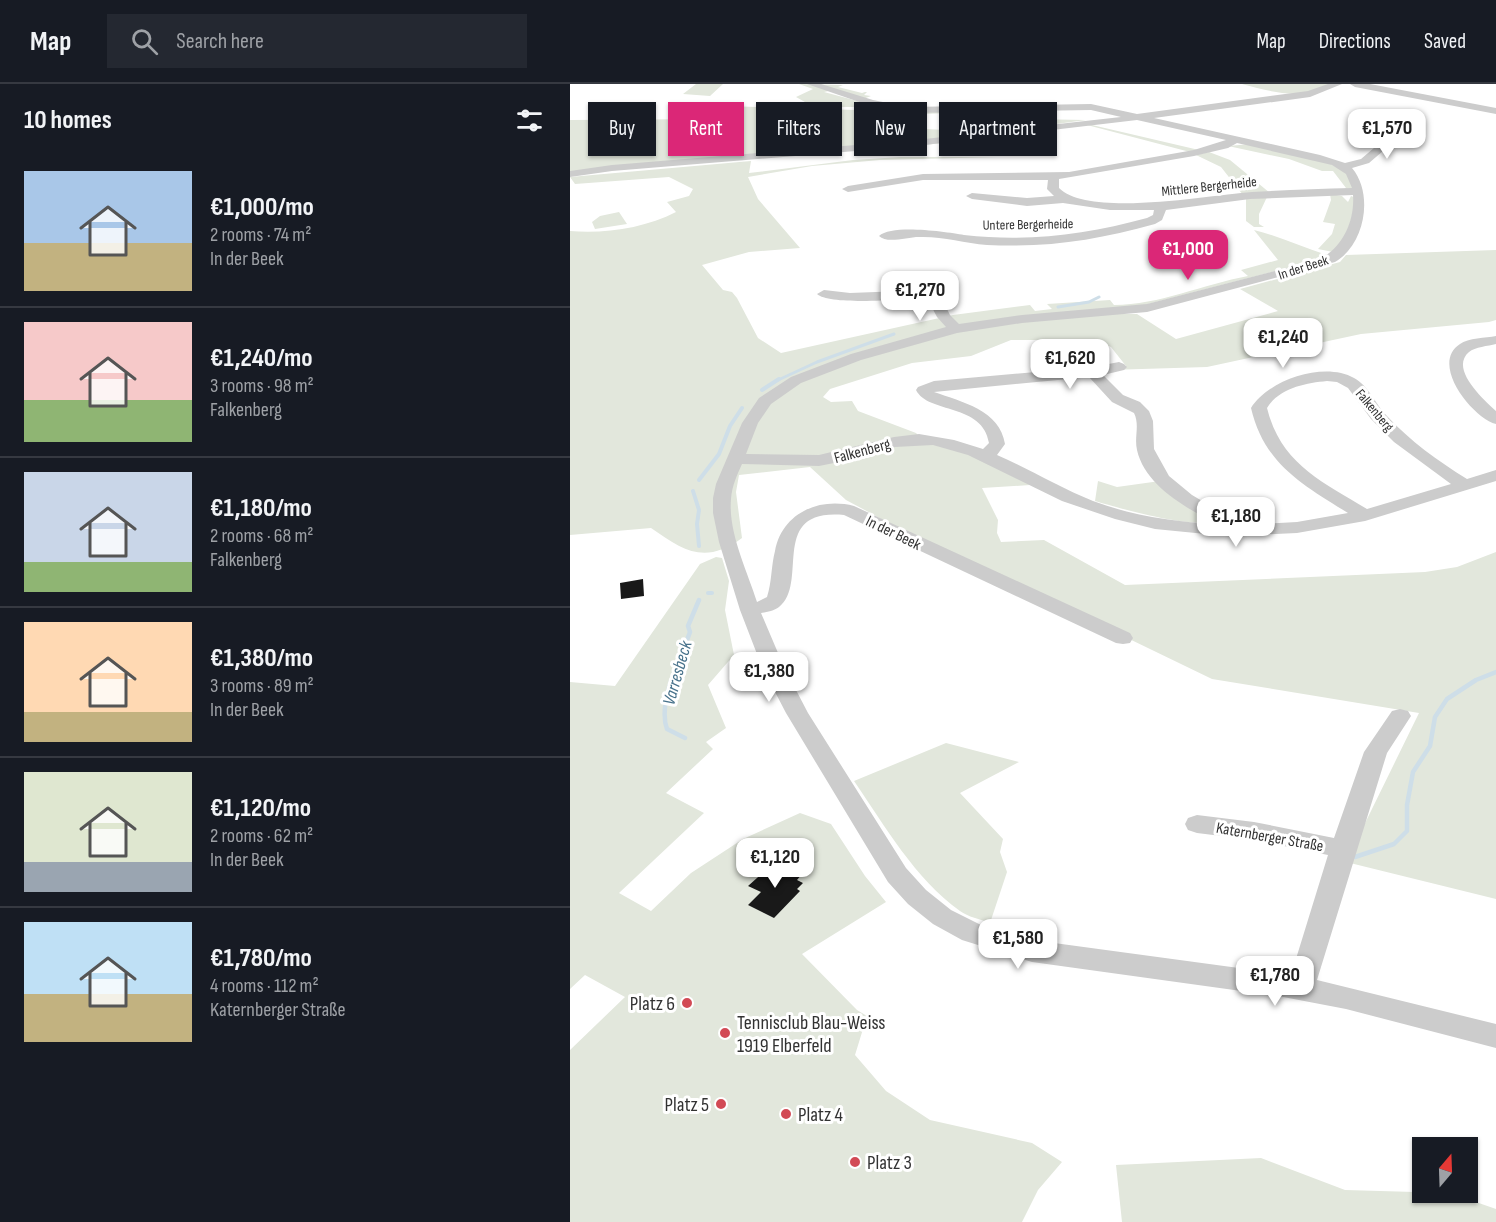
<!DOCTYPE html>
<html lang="en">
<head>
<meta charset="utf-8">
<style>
	:root { --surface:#171b24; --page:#242831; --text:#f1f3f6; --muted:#9ea1a6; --line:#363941; --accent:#db2777 }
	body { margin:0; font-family:"Sofia Sans Condensed",sans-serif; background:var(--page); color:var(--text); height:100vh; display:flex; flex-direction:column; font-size:22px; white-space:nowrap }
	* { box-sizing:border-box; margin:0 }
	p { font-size:20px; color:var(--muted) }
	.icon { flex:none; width:33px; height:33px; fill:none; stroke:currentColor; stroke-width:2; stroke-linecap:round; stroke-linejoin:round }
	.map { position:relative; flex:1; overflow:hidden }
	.sheet { display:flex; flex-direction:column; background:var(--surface); width:570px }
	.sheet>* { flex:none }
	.hud { position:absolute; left:18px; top:18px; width:570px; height:54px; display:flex; gap:12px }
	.needle { width:39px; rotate:19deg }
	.controls { position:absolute; left:842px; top:1053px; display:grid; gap:12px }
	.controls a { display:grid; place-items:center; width:66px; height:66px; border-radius:0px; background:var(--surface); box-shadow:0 2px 4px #0004; font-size:30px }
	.price { position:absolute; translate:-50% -51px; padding:0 14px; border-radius:12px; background:#fff; color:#222; font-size:20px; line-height:39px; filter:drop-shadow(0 2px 3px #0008) }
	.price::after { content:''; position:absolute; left:50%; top:36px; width:18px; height:14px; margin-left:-9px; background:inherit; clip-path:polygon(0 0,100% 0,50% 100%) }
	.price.on { background:var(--accent); color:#fff }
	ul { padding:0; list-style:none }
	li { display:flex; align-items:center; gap:18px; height:150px; padding:0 24px }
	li+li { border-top:2px solid var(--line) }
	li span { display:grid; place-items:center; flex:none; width:168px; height:120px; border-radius:0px; color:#555 }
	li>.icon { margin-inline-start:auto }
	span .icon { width:72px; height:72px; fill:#fffc; stroke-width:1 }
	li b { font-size:26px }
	h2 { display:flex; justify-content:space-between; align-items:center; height:72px; padding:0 24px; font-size:26px }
	.chip { padding:0 21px; border-radius:0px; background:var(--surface); box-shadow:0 2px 4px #0004; font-size:21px; line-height:54px }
	.chip.on { background:var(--accent); color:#fff }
	header { display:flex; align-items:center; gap:36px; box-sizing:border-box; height:84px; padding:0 30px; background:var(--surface); border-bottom:2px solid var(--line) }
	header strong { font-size:28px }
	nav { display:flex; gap:33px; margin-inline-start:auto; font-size:21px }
	.search { width:420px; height:54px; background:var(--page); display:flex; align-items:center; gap:15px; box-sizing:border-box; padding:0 21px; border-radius:0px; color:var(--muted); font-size:22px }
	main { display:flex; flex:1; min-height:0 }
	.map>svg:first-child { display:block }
	.green { fill:#e2e7dc }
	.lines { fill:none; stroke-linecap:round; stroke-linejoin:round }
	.stream-far2 { stroke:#cedee8; stroke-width:3 }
	.stream-far1 { stroke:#cedee8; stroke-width:4 }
	.stream { stroke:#cedee8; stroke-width:4.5 }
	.building { fill:#191919 }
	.minor { fill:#ccc; fill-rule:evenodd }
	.poi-dot { fill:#d24a55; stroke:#fff; stroke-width:2 }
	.labels { text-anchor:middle; stroke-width:6; stroke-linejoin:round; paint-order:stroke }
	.far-street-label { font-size:14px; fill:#323232; stroke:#fff }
	.street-label { font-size:16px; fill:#323232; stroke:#fff }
	.water-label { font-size:18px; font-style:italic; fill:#48728b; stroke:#fff }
	.near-poi-label { font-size:20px; fill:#323232; stroke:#fff; text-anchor:start }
</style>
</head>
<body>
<header>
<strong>Map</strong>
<div class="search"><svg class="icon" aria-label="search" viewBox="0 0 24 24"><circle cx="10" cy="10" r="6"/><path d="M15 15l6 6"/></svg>Search here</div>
<nav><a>Map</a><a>Directions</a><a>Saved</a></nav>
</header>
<main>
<section class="sheet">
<h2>10 homes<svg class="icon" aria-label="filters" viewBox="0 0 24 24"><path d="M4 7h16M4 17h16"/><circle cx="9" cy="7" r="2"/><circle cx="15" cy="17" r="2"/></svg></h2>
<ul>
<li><span style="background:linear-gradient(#a9c7e8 60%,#c2b280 0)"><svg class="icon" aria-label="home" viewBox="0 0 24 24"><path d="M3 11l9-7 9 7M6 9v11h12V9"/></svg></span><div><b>€1,000/mo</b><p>2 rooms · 74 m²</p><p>In der Beek</p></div></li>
<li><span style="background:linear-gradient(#f6c9c9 65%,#8fb573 0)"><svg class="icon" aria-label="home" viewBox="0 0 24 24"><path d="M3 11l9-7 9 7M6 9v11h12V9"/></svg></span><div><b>€1,240/mo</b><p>3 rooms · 98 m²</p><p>Falkenberg</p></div></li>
<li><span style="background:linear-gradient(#c9d6e8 75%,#8fb573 0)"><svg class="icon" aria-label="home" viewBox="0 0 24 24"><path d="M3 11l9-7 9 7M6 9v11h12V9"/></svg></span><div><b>€1,180/mo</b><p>2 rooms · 68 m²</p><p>Falkenberg</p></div></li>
<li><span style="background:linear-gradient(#ffd9b3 75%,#c2b280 0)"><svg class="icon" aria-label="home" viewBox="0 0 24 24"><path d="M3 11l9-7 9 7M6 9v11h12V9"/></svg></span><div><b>€1,380/mo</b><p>3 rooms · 89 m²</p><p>In der Beek</p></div></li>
<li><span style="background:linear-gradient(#dfe7d0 75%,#9aa5b1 0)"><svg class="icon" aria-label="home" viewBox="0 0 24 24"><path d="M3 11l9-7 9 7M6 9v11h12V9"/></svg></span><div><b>€1,120/mo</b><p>2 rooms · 62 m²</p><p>In der Beek</p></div></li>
<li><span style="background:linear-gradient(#bfe0f5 60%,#c2b280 0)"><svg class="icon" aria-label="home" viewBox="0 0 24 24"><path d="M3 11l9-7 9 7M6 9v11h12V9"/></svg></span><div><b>€1,780/mo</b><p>4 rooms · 112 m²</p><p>Katernberger Straße</p></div></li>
</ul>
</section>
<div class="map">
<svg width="926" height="1138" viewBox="0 0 926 1138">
	<rect width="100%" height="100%" fill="#fff"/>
	<path class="green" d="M126,0h27l-13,12 -27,-2z
		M229,0l44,1 -5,2 24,6 3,-1h2l-3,3 7,1 -8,3 -30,-9 -9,2 56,15h-66l-18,-10 17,-8z
		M672,0h89c-29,17 -59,8 -89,0z
		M156,22l193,6 -2,2 5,-3 57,1 -57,2 2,15 42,2 1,4 12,4 -91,10 -11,-3 -307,26v-52l151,-1z
		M459,24l1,11 56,1 -67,9 -10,-3 15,-3 -4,-13z
		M517,41h5l107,25 -9,2z
		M681,60l70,15 25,13 8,16 -11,1 3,-1 -13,-17h-11l-33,-12 -61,-13z
		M639,68l21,8 40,33 -27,2 -22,-28 -25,-12z
		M331,73h97l-118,3 -68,6 -64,11 10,22 42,49 -51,4 -47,13 21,25 9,2 5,6 21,40 23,15 172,-38 77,-10 5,6 17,-2 -5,-5 63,-4 4,5c45,0 90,-21 134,-29l-7,-6 37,-10 -24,-30c25,6 48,17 73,25l-1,3 -205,53 3,3h13l39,25 102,-28 -38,-22 100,-27 6,-7 150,-5v70l-7,2 -128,12 -154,33 -98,3 17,-4 -15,-19 -16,-7h-84l-40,16 -59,7 -82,26 -7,8 8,5 21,-1 6,10 58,22 9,9 49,12 56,31 -48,3 16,32 -1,13 4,9 43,-2 81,45 300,-13 32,-5 39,-15v347l-150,-37 73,-149 -207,-34 -153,-74 -99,-44 -114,-61 -36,-33 -71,8 -3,17 6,46c-37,27 -58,13 -91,-10l-81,7v-304c35,3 75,-3 106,-19l-9,-10 22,-6 4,-7 -24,-12 -94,7 -5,-7 181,-16 -2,12 104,-13z
		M760,110l12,2 6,6 3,-6 5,2c-3,17 -9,43 -23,54l-15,-3 14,-15 3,-10 -12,-2 8,-22z
		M697,113l-8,17v10l5,3h-10l-8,-6v-22z
		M49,128l8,12 -32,5 -3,-7 8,-6z
		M528,397l19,6 43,-6 51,39c-16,10 -96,-13 -116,-19z
		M146,473l6,1 7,23 -4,29 9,45 -26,30 18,43 -20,14 7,7 -47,44 38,20 -85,80 32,18 40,-38 52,-34 57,-26 31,11 34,52 21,26 -84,52 55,56 10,6 -12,39 31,36 44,29 102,23 30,19 -24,28 -16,32h-452v-172l55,-53 -40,-22 -15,14v-307l45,4 85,-122z
		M376,659l73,19 -59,31 43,46 -3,13 7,20 -17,51c-10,-4 -22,-6 -30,-12 -45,-32 -75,-85 -106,-130z
		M691,1074l84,32 105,3 46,16v13h-374l-6,-57z"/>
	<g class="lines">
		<path class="stream-far2" d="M488,223l31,-5 10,-5
			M206,297l41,-19 77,-28"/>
		<path class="stream-far1" d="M192,306l17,-11
			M129,396l20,-26 11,-28 12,-18
			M123,407l6,19 -2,14 2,22
			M138,509h4"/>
		<path class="stream" d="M115,654l-18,-9c-10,-27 14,-71 23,-97l-2,-6 11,-26
			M785,773l39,-13 13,-13v-26l6,-33 17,-26 5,-29 12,-18 29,-19 20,-8"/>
	</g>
	<path class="building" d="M73,495l1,17 -23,3 -1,-16z
		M206,777l26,13 -5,6 6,3 -6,6 3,2 -26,27 -26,-13 13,-13 -13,-6z"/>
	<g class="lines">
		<path class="minor" d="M237,0h14l52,16 35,7 183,-3 46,10 171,-23 20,-7h14l-32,13 -156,21 166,37 25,8 16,-4 27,-23 1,-13h8v16l-28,24 -17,5c22,26 13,77 -17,94l-188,50 -125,11 -65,10 -96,27 -60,23 -30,21 -13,19 -12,31 73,1 75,-18 25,-3 35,6 29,9 6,-6c-6,-40 -61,-29 -73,-53l2,-3 16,-6 159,-14 26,-5 5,2 3,3 -3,3 -21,5 20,20 17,7 9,9 4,10 1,28 15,27 23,19 27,16 25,14 53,-3 51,-9c-45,-28 -84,-49 -97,-105 17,-28 73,-47 103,-30 14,7 22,27 33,38 23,25 51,45 80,63l29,-9v11l-131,40 -68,12 -71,3 -71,-7 -40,-10 -53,-18 -94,-46 -35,-10 -38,2 -51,14 -25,5 -77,-2c-5,11 -10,22 -11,35 -3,34 16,71 26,103l10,-5c5,-15 4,-31 8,-46 7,-38 44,-54 79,-45l276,127 3,5 -3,5 -7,1 -7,-1 -272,-128c-77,-7 -34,68 -65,92 -5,4 -12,5 -18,6l23,54 24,46 98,155 20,22 25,20 28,14 53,16 259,35 37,-120 -74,-15 -57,-7 -9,-3 -3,-6 3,-6 9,-3 57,7 80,16 30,-86 28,-41 8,-2 8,2 3,5 -24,37 -70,227 179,44v24l-150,-39 -68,-13 -246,-34 -70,-22 -29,-16 -25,-20 -20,-22 -102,-169 -24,-46 -22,-57 -21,-68 -6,-29v-15l3,-14 26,-61 17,-25 32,-21 60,-23 95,-27 -9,-10 -10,-19c-21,1 -97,8 -110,-4l7,-4 26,3 78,-3 11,3 11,22 9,9 63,-9 125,-11 170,-44c25,-10 38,-39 36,-65l-103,4 -84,11 -4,10 -7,4c-58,16 -107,24 -168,21 -23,-2 -46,-9 -68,-8 -12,0 -32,7 -40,-1 13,-12 67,-4 85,-1 64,7 121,0 183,-17l6,-3 1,-5h-44l-47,-7 -36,3 -55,-7 -6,-3 6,-3 55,5 27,-2 -7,-7 1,-9h-125l-75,12 -6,-3 6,-3 75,-12 146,-2 125,-22 32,-10 -89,-20 -221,26 -304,25 -42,6v-6l42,-6 304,-25 205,-23 -30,-7 -183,3 -40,-8zM667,59l95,22 14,9 6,14c-33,1 -67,2 -100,4 -42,3 -163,26 -193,-4v-9l135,-23 34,-8zM519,293l23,25 22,11c6,12 0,24 3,37 8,36 50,58 79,74 -41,-2 -83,-8 -123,-23 -33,-13 -64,-32 -96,-46l8,-11c-5,-34 -43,-42 -71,-52zM757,297l10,1 11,6 23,31 23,23 57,42 -84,25c-46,-28 -86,-45 -100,-101 12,-20 39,-25 60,-27z
			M780,0h20l126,24v6l-141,-27z
			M926,252v8c-8,2 -21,3 -27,8 -20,17 15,48 27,59v13c-23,-6 -67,-60 -36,-80 8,-6 26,-6 36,-8z"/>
	</g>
	<g class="poi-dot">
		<circle cx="117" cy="919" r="6"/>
		<circle cx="155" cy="949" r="6"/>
		<circle cx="151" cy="1020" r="6"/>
		<circle cx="216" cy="1030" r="6"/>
		<circle cx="285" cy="1078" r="6"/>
	</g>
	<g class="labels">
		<g class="far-street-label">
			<text transform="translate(639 102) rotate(-6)" y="5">Mittlere Bergerheide</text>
			<text transform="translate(458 140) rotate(-1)" y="5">Untere Bergerheide</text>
			<text transform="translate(733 183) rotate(-18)" y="5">In der Beek</text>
			<text transform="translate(805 326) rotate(50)" y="5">Falkenberg</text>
		</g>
		<g class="street-label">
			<text transform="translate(292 366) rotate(-15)" y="6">Falkenberg</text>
			<text transform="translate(324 448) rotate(26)" y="6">In der Beek</text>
			<text transform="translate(700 752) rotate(10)" y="6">Katernberger Straße</text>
		</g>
		<g class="water-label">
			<text transform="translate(107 589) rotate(-74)" y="6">Varresbeck</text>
		</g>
		<g class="near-poi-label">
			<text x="105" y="926" text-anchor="end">Platz 6</text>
			<text x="167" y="945">Tennisclub Blau-Weiss<tspan x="167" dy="23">1919 Elberfeld</tspan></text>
			<text x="139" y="1027" text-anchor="end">Platz 5</text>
			<text x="228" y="1037">Platz 4</text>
			<text x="297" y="1085">Platz 3</text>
		</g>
	</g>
</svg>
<div class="controls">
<a><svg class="needle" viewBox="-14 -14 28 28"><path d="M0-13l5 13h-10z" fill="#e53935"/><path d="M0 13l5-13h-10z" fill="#9ea1a6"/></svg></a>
</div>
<b class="price" style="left:817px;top:76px">€1,570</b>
<b class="price on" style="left:618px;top:197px">€1,000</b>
<b class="price" style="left:350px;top:238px">€1,270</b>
<b class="price" style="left:713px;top:285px">€1,240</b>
<b class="price" style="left:500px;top:306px">€1,620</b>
<b class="price" style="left:666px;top:464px">€1,180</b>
<b class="price" style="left:199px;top:619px">€1,380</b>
<b class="price" style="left:205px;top:805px">€1,120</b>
<b class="price" style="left:448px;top:886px">€1,580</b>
<b class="price" style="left:705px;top:923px">€1,780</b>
<div class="hud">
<a class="chip">Buy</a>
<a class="chip on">Rent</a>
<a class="chip">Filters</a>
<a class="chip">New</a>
<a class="chip">Apartment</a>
</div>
</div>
</main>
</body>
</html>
